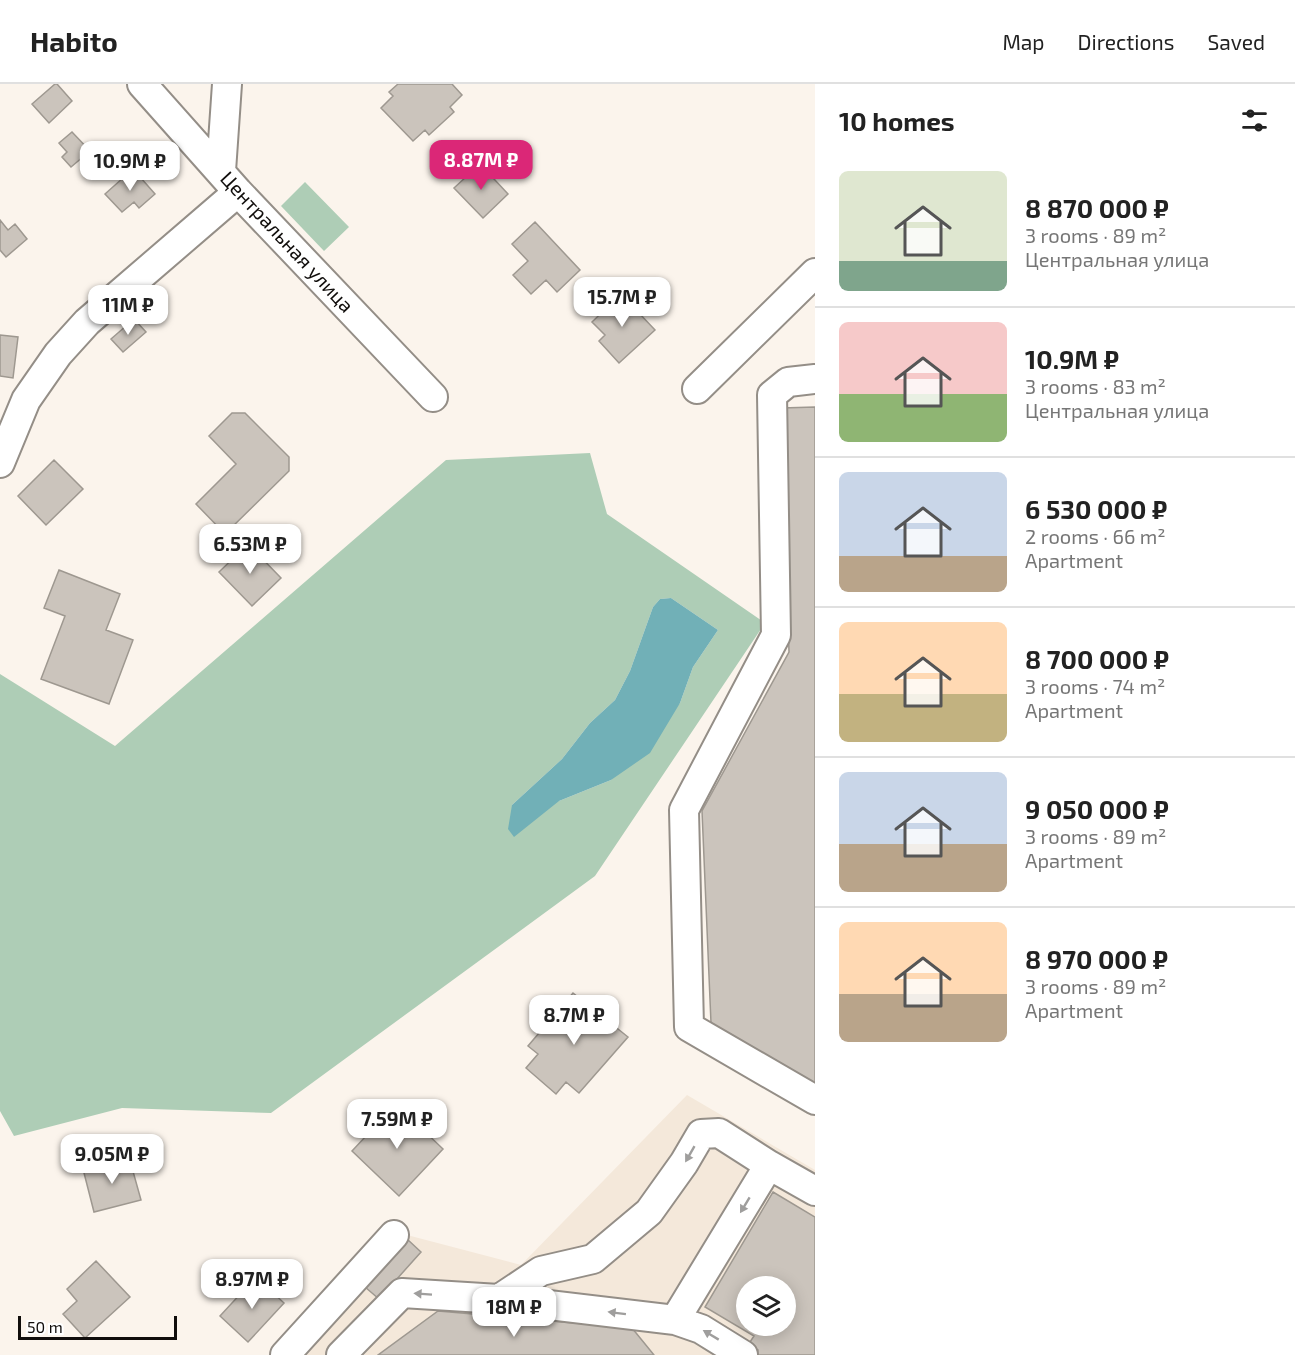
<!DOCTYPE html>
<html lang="en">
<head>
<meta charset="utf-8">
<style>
	:root { --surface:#fff; --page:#f2f2f2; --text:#222; --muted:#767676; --line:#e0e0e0; --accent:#db2777 }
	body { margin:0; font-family:"Exo 2",sans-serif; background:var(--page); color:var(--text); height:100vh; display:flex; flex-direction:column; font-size:22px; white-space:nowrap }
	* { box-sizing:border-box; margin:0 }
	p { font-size:20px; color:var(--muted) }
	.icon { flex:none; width:33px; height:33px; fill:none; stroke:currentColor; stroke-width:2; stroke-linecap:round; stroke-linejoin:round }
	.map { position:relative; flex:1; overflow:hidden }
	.sheet { display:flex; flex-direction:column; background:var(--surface); width:480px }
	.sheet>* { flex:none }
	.tools { position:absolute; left:736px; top:1192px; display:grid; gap:12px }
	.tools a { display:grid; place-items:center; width:60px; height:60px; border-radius:50%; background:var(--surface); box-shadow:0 3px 15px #0003; font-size:30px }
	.scale { position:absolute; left:18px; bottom:15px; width:159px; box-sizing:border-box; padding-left:6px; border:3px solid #100d0b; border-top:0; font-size:16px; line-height:21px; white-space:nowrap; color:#100d0b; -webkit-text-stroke:4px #fff; paint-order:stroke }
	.price { position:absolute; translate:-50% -51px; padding:0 14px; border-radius:12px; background:#fff; color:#222; font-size:20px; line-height:39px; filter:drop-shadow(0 2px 3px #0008) }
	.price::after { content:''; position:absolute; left:50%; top:36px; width:18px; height:14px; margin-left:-9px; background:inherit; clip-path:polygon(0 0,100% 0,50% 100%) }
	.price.selected { background:var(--accent); color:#fff }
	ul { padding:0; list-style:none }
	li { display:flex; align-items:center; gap:18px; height:150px; padding:0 24px }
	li+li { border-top:2px solid var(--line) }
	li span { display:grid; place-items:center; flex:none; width:168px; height:120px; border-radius:9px; color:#555 }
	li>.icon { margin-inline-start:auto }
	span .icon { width:72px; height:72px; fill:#fffc; stroke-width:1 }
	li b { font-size:26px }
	h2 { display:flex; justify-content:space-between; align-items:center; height:72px; padding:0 24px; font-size:26px }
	header { display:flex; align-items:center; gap:36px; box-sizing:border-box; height:84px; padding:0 30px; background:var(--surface); border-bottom:2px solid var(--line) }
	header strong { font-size:28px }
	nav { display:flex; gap:33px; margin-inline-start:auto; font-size:21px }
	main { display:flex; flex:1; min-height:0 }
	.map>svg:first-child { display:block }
	.built { fill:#f4e8da; fill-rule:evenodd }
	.green { fill:#aecdb6; fill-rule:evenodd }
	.water { fill:#71b0b7 }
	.building { fill:#cbc4bc; stroke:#9e9890; stroke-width:1.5; fill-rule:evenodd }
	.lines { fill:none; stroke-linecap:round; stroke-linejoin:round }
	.minor-casing { stroke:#948e87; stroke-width:32 }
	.minor { stroke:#fff; stroke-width:28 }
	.oneway { fill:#9f9e9d }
	.labels { text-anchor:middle; stroke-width:6; stroke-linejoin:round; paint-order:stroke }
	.street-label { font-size:20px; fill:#100d0b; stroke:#fff }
</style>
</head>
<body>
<header>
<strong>Habito</strong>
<nav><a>Map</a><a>Directions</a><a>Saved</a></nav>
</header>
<main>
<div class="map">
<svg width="815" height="1271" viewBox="0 0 815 1271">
	<rect width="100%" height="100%" fill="#fbf4ec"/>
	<path class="built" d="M687,1011l128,75v185h-517l109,-120 114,30zM747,1203h39v39h-39z"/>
	<path class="green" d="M305,98l44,45 -25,24 -43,-45z
		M590,369l17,61 158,109 -170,253 -324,237 -149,-5 -108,28 -14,-25v-437l115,72 331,-286zM671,514l47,32 -25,37 -13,36 -69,77 -52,21 -47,4 50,-46 28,-36 25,-23 15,-29 23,-64 7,-8z"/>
	<path class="water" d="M671,514l47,32 -25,37 -13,36 -30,50 -39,27 -52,21 -45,36 -6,-8 4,-24 50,-46 28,-36 25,-23 15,-29 23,-64 7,-8z"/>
	<path class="building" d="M55,0h2l15,17 -23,22 -17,-19z
		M398,0h54l10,11 -12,12 4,5 -25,23 -4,-5 -12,11 -32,-33 12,-12 -4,-4z
		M72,48l18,19 -19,16 -9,-10 5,-5 -8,-9z
		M480,80l28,30 -25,24 -29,-30z
		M133,85l22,25 -16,14 -5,-6 -12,10 -17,-18z
		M0,136l8,10 7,-6 12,15 -21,18 -6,-7z
		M535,138l45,48 -23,22 -11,-12 -15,14 -18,-19 15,-14 -16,-17z
		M621,210l34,36 -36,33 -20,-22 6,-6 -13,-13z
		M134,235l12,13 -23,20 -12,-13z
		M0,251l18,2 -5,41 -13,-2z
		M815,323v676l-104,-60 -9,-212 87,-159 -7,-244z
		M232,329h13l44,44v14l-64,63 -29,-30 40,-40 -27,-28z
		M54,376l29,29 -37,36 -28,-29z
		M248,460l33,34 -29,28 -33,-34z
		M59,486l61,24 -14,36 27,10 -24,64 -68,-25 24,-63 -21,-8z
		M573,909l55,44 -49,56 -13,-11 -10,12 -30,-26 12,-14 -10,-8z
		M396,1020l47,45 -44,47 -47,-45z
		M129,1073l12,43 -47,12 -11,-43z
		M773,1108l42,25v138h-58l1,-5 -10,-5 6,-9 -49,-29zM747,1203h39v39h-39z
		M407,1155l14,13 -42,47 -14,-12z
		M96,1177l34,36 -45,41 -22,-24 14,-13 -10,-12z
		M256,1193l28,26 -36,39 -28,-26z
		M438,1227l194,17 22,27h-276z"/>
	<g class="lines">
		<defs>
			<path id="minor" d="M142,0l96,108 195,205
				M221,87l6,-87
				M815,295l-27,3 -16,13 4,240 -92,175 5,217 126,73
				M697,305l118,-116
				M0,379l26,-63 32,-46 29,-32 151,-130
				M499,1215l42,-28 52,-12 56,-47 35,-49 17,-29 18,-1 50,32
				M675,1236l94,-155 46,26
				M285,1271l109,-120
				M341,1271l61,-62 97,6 176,21 26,9 42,26"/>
		</defs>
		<use href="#minor" class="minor-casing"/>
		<use href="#minor" class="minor"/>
	</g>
	<defs><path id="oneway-solid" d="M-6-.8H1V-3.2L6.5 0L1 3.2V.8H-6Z" transform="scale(1.5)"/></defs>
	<g class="oneway">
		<use href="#oneway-solid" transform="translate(690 1070) rotate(120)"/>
		<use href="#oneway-solid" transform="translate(745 1121) rotate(121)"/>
		<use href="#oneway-solid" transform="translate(423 1210) rotate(-176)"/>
		<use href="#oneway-solid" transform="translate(617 1229) rotate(-173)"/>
		<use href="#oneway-solid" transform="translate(711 1251) rotate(-149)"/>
	</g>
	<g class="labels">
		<g class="street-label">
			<text transform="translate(287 158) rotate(47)" y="7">Центральная улица</text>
		</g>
	</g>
</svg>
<div class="tools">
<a><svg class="icon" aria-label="layers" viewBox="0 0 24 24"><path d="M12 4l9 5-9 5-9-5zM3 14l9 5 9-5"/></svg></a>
</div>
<div class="scale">50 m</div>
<b class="price selected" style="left:481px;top:107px">8.87M ₽</b>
<b class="price" style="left:130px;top:108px">10.9M ₽</b>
<b class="price" style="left:622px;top:244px">15.7M ₽</b>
<b class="price" style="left:128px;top:252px">11M ₽</b>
<b class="price" style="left:250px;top:491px">6.53M ₽</b>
<b class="price" style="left:574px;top:962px">8.7M ₽</b>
<b class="price" style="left:397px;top:1066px">7.59M ₽</b>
<b class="price" style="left:112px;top:1101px">9.05M ₽</b>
<b class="price" style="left:252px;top:1226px">8.97M ₽</b>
<b class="price" style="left:514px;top:1254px">18M ₽</b>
</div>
<section class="sheet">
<h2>10 homes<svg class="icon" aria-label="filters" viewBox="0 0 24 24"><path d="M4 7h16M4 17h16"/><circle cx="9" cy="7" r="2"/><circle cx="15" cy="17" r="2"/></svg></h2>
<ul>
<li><span style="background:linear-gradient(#dfe7d0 75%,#7fa58c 0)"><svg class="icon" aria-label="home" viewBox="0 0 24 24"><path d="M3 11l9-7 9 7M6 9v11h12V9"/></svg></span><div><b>8 870 000 ₽</b><p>3 rooms · 89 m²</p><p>Центральная улица</p></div></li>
<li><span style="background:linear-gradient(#f6c9c9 60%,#8fb573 0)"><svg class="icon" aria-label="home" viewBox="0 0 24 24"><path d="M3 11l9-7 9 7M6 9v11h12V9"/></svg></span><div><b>10.9M ₽</b><p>3 rooms · 83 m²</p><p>Центральная улица</p></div></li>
<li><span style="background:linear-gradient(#c9d6e8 70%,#b9a48a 0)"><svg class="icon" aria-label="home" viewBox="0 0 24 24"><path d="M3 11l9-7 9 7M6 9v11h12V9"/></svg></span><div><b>6 530 000 ₽</b><p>2 rooms · 66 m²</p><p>Apartment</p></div></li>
<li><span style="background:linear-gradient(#ffd9b3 60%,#c2b280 0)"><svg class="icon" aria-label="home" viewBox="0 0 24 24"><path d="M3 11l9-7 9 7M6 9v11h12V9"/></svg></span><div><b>8 700 000 ₽</b><p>3 rooms · 74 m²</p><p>Apartment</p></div></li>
<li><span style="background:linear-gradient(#c9d6e8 60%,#b9a48a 0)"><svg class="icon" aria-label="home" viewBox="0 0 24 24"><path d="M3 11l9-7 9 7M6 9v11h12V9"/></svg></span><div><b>9 050 000 ₽</b><p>3 rooms · 89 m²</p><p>Apartment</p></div></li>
<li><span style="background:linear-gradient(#ffd9b3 60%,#b9a48a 0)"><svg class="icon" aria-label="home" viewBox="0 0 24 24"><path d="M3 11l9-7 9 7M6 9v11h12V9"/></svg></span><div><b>8 970 000 ₽</b><p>3 rooms · 89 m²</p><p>Apartment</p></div></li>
</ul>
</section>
</main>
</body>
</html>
